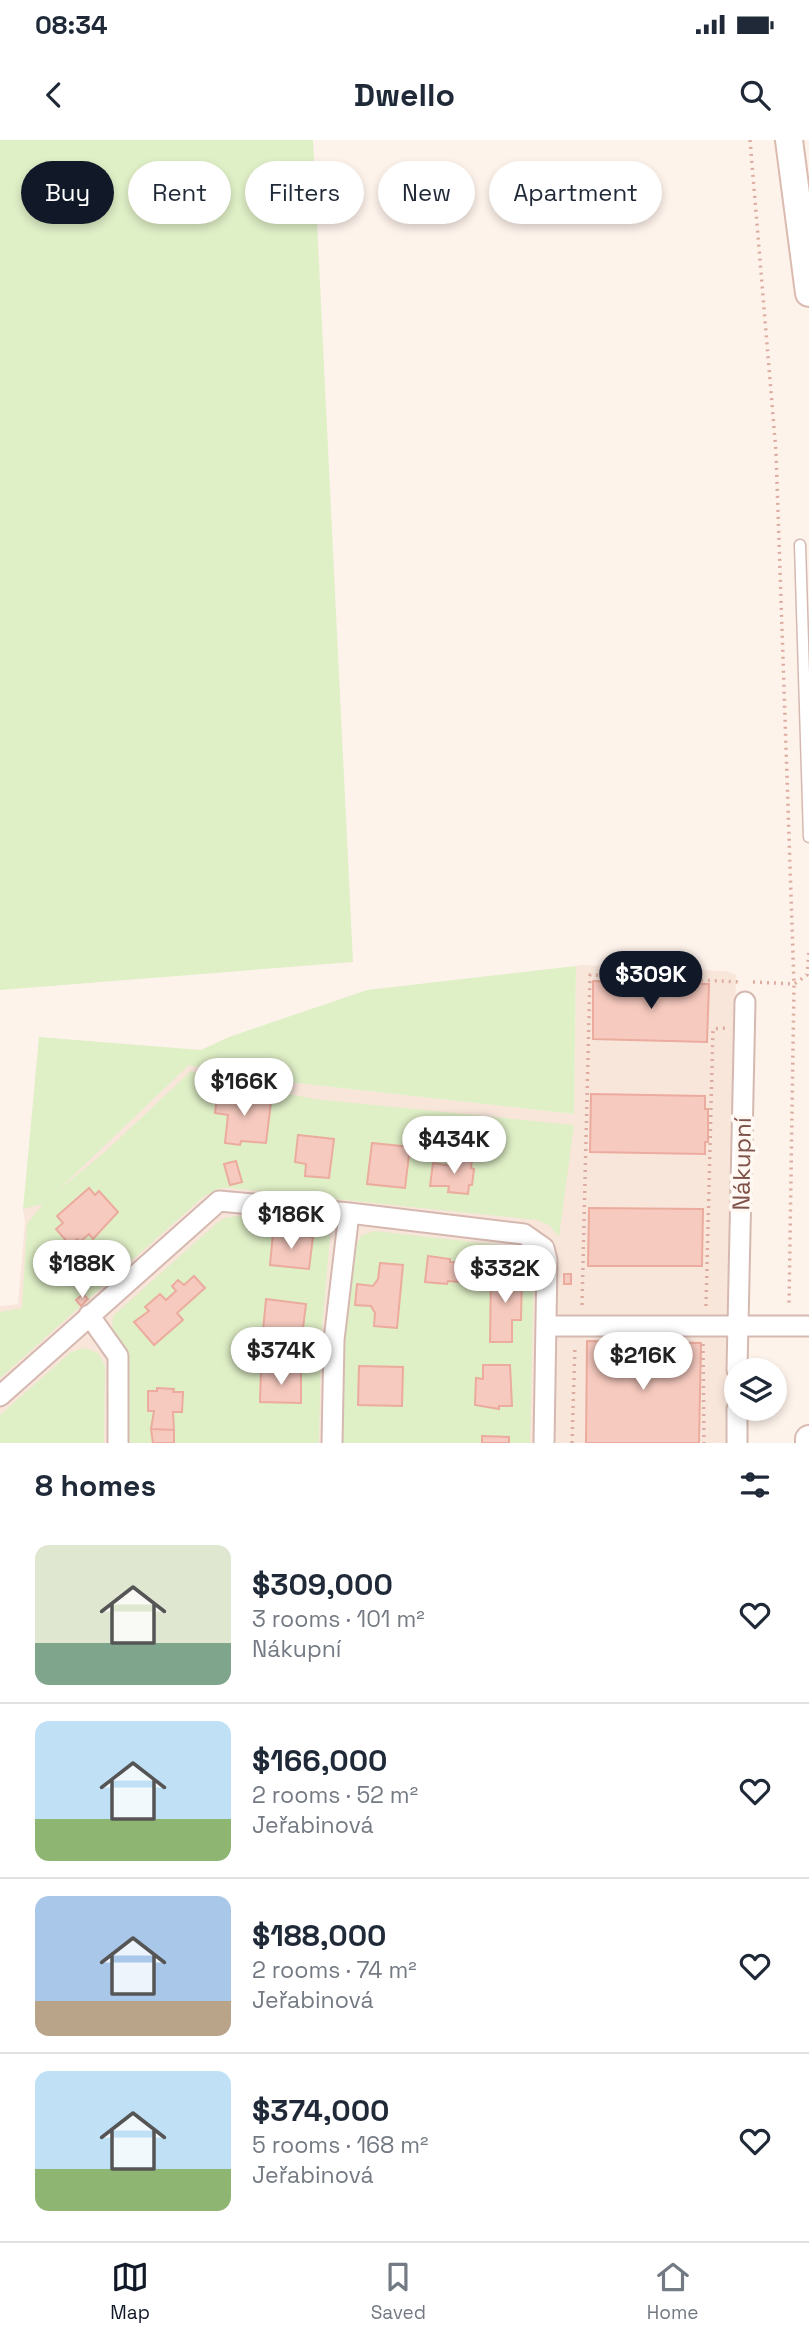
<!DOCTYPE html>
<html lang="en">
<head>
<meta charset="utf-8">
<style>
	:root { --surface:#fff; --page:#f2f2f3; --text:#1f2937; --muted:#747a83; --line:#e0e1e3; --accent:#111827 }
	body { margin:0; font-family:"Space Grotesk",sans-serif; background:var(--page); color:var(--text); height:100vh; display:flex; flex-direction:column; font-size:26px; white-space:nowrap }
	* { box-sizing:border-box; margin:0 }
	p { font-size:23px; color:var(--muted) }
	.icon { flex:none; width:38px; height:38px; fill:none; stroke:currentColor; stroke-width:2; stroke-linecap:round; stroke-linejoin:round }
	.map { position:relative; height:1303px; overflow:hidden }
	.panel { display:flex; flex-direction:column; background:var(--surface); flex:1 }
	.panel>* { flex:none }
	.top-card { position:absolute; left:21px; top:21px; width:768px; height:63px; display:flex; gap:14px }
	.controls { position:absolute; left:724px; top:1218px; display:grid; gap:14px }
	.controls a { display:grid; place-items:center; width:63px; height:63px; border-radius:50%; background:var(--surface); box-shadow:0 4px 10px #0003; font-size:35px }
	.price { position:absolute; translate:-50% -60px; padding:0 16px; border-radius:24px; background:#fff; color:#222; font-size:23px; line-height:46px; filter:drop-shadow(0 2px 4px #0008) }
	.price::after { content:''; position:absolute; left:50%; top:42px; width:21px; height:16px; margin-left:-10px; background:inherit; clip-path:polygon(0 0,100% 0,50% 100%) }
	.price.on { background:var(--accent); color:#fff }
	ul { padding:0; list-style:none }
	li { display:flex; align-items:center; gap:21px; height:175px; padding:0 35px }
	li+li { border-top:2px solid var(--line) }
	li span { display:grid; place-items:center; flex:none; width:196px; height:140px; border-radius:14px; color:#555 }
	li>.icon { margin-inline-start:auto }
	span .icon { width:84px; height:84px; fill:#fffc; stroke-width:1 }
	li b { font-size:30px }
	h2 { display:flex; justify-content:space-between; align-items:center; height:84px; padding:0 35px; font-size:30px }
	.pill { padding:0 24px; border-radius:32px; background:var(--surface); box-shadow:0 4px 10px #0003; font-size:24px; line-height:63px }
	.pill.on { background:var(--accent); color:#fff }
	.status { display:flex; justify-content:space-between; align-items:center; height:49px; padding:0 35px; background:var(--surface); direction:ltr }
	.status svg { height:19px; fill:currentColor }
	header { display:flex; justify-content:space-between; align-items:center; height:91px; padding:0 35px; background:var(--surface); font-size:32px; font-weight:600 }
	.menu { display:flex; justify-content:space-around; align-items:center; height:98px; border-top:2px solid var(--line); background:var(--surface); font-size:19px; color:var(--muted) }
	.menu a { display:grid; justify-items:center; gap:4px }
	.menu .on { color:var(--accent) }
	.map>svg:first-child { display:block }
	.residential { fill:#f9e6db }
	.green { fill:#dfefc6 }
	.building { fill:#f7cabf; stroke:#ebab9e; stroke-width:2 }
	.lines { fill:none; stroke-linecap:round; stroke-linejoin:round }
	.lane-casing { stroke:#d5b9b0; stroke-width:13 }
	.street-casing { stroke:#d5b9b0; stroke-width:23 }
	.secondary-casing { stroke:#dbbaaf; stroke-width:30 }
	.path { stroke:#ddaca1; stroke-width:3.5; stroke-dasharray:2 5; stroke-linecap:butt }
	.lane { stroke:#fff; stroke-width:10 }
	.street { stroke:#fff; stroke-width:19 }
	.secondary { stroke:#fff; stroke-width:26 }
	.labels { text-anchor:middle; stroke-width:7; stroke-linejoin:round; paint-order:stroke }
	.street-label { font-size:24px; fill:#7e5149; stroke:#fff8f3 }
</style>
</head>
<body>
<div class="status"><b>08:34</b><svg viewBox="0 0 49 12"><path d="M0 12V9h3v3zM5 12V6h3v6zM10 12V3h3v9zM15 12V0h3v12zM26 1h20v11H26zM47 4h2v5h-2z"/></svg></div>
<header><svg class="icon" aria-label="back" viewBox="0 0 24 24"><path d="M15 5l-7 7 7 7"/></svg>Dwello<svg class="icon" aria-label="search" viewBox="0 0 24 24"><circle cx="10" cy="10" r="6"/><path d="M15 15l6 6"/></svg></header>
<div class="map">
<svg width="809" height="1303" viewBox="0 0 809 1303">
	<rect width="100%" height="100%" fill="#fef3eb"/>
	<path class="residential" d="M582,825l145,6 9,4 -8,468h-728v-137l18,-2 7,-82 -2,-13 21,-6 144,-138 46,11 340,38 2,-148z"/>
	<path class="green" d="M0,0h313l40,822 -353,28z
		M576,826l-2,148 -340,-38 -45,-11 -132,126 48,-39 86,-81 34,10 89,18 260,26 -15,112 -10,-12 -12,-5 -307,-32h-10l-17,9 -203,181v-66l22,-4 5,-84 16,-20 -20,5 16,-172 162,13 28,-13 138,-47z
		M236,1076l78,9 7,2 9,10 -9,103 -2,103h-191l1,-81 -4,-12 -13,-18 1,-16 104,-93 8,-5z
		M375,1091l142,16 11,5 6,14 -4,177h-188l2,-99 10,-96 8,-13z
		M85,1208l13,5 7,13 -1,77h-104v-28l71,-63z"/>
	<path class="building" d="M593,841l116,3 -2,58 -114,-3z
		M218,949l14,1 -1,8 40,4 -5,41 -25,-2 -1,4 -15,-2 3,-28 -13,-2z
		M591,954l114,2v13h3v33h-3v12l-115,-2z
		M298,995l36,4 -5,39 -24,-2 1,-12 -11,-2z
		M372,1003l38,4 -5,41 -38,-4z
		M452,1017l20,3 -1,8 3,1 -2,16h-3l-1,9 -20,-2 1,-6h-19l3,-23 18,3z
		M236,1021l6,21 -12,3 -6,-21z
		M89,1048l6,7 4,-4 19,21 -25,27 -4,-5 -9,8 -3,-3 -7,6 -14,-16 7,-6 -6,-7z
		M589,1068l114,1 -1,57h-114z
		M273,1093l40,4 -4,32 -39,-4z
		M428,1116l22,3v3l12,1 -2,19 -12,-1 -1,3 -22,-2z
		M380,1123l23,2 -6,63 -23,-2 1,-13 -4,-7 -16,-1 2,-21 16,2 5,-7z
		M491,1133l31,1 -1,46h-9v22h-22z
		M564,1134h7v10h-7z
		M194,1136l11,12 -28,25 6,7 -29,25 -20,-23 15,-11 -4,-4 15,-13 6,6 10,-9 -4,-5 6,-6 6,5z
		M83,1154l5,5 -7,7 -5,-6z
		M266,1159l40,5 -4,32 -39,-5z
		M587,1201l114,2 -2,100h-113z
		M483,1225h27l2,41h-13v3l-24,-4 1,-27 7,1z
		M359,1226l44,1 -1,39 -44,-1z
		M261,1230l40,1v32l-41,-1z
		M157,1248l17,1 -1,3h10l-1,20h-9l1,18 -23,-1 3,-18h-6v-20h9z
		M151,1289l23,1v13h-21z
		M482,1296l27,1v6h-27z"/>
	<g class="lines">
		<defs>
			<path id="lane" d="M800,405l9,292"/>
			<path id="street" d="M89,1175l29,41v87
				M546,1186h263
				M737,1230l8,-368
				M0,1256l219,-195 130,12 175,21 20,14 3,12 -3,183
				M332,1303l2,-103 15,-127
				M737,1303v-34"/>
			<path id="secondary" d="M789,0l20,153
				M809,1303v-4"/>
		</defs>
		<use href="#lane" class="lane-casing"/>
		<use href="#street" class="street-casing"/>
		<use href="#secondary" class="secondary-casing"/>
		<path class="path" d="M750,0l26,312 18,532 -5,321
			M753,842l41,2 13,-9 2,-24
			M582,1165l8,-330 152,7
			M706,1166l7,-277 12,-1
			M703,1204l1,99
			M572,1303l3,-98"/>
		<use href="#lane" class="lane"/>
		<use href="#street" class="street"/>
		<use href="#secondary" class="secondary"/>
	</g>
	<g class="labels">
		<g class="street-label">
			<text transform="translate(742 1024) rotate(-89)" y="8">Nákupní</text>
		</g>
	</g>
</svg>
<div class="controls">
<a><svg class="icon" aria-label="layers" viewBox="0 0 24 24"><path d="M12 4l9 5-9 5-9-5zM3 14l9 5 9-5"/></svg></a>
</div>
<b class="price on" style="left:651px;top:871px">$309K</b>
<b class="price" style="left:244px;top:978px">$166K</b>
<b class="price" style="left:454px;top:1036px">$434K</b>
<b class="price" style="left:291px;top:1111px">$186K</b>
<b class="price" style="left:82px;top:1160px">$188K</b>
<b class="price" style="left:505px;top:1165px">$332K</b>
<b class="price" style="left:281px;top:1247px">$374K</b>
<b class="price" style="left:643px;top:1252px">$216K</b>
<div class="top-card">
<a class="pill on">Buy</a>
<a class="pill">Rent</a>
<a class="pill">Filters</a>
<a class="pill">New</a>
<a class="pill">Apartment</a>
</div>
</div>
<section class="panel">
<h2>8 homes<svg class="icon" aria-label="filters" viewBox="0 0 24 24"><path d="M4 7h16M4 17h16"/><circle cx="9" cy="7" r="2"/><circle cx="15" cy="17" r="2"/></svg></h2>
<ul>
<li><span style="background:linear-gradient(#dfe7d0 70%,#7fa58c 0)"><svg class="icon" aria-label="home" viewBox="0 0 24 24"><path d="M3 11l9-7 9 7M6 9v11h12V9"/></svg></span><div><b>$309,000</b><p>3 rooms · 101 m²</p><p>Nákupní</p></div><svg class="icon" aria-label="heart" viewBox="0 0 24 24"><path d="M12 20l-8-8c-3-5 5-10 8-4 3-6 11-1 8 4z"/></svg></li>
<li><span style="background:linear-gradient(#bfe0f5 70%,#8fb573 0)"><svg class="icon" aria-label="home" viewBox="0 0 24 24"><path d="M3 11l9-7 9 7M6 9v11h12V9"/></svg></span><div><b>$166,000</b><p>2 rooms · 52 m²</p><p>Jeřabinová</p></div><svg class="icon" aria-label="heart" viewBox="0 0 24 24"><path d="M12 20l-8-8c-3-5 5-10 8-4 3-6 11-1 8 4z"/></svg></li>
<li><span style="background:linear-gradient(#a9c7e8 75%,#b9a48a 0)"><svg class="icon" aria-label="home" viewBox="0 0 24 24"><path d="M3 11l9-7 9 7M6 9v11h12V9"/></svg></span><div><b>$188,000</b><p>2 rooms · 74 m²</p><p>Jeřabinová</p></div><svg class="icon" aria-label="heart" viewBox="0 0 24 24"><path d="M12 20l-8-8c-3-5 5-10 8-4 3-6 11-1 8 4z"/></svg></li>
<li><span style="background:linear-gradient(#bfe0f5 70%,#8fb573 0)"><svg class="icon" aria-label="home" viewBox="0 0 24 24"><path d="M3 11l9-7 9 7M6 9v11h12V9"/></svg></span><div><b>$374,000</b><p>5 rooms · 168 m²</p><p>Jeřabinová</p></div><svg class="icon" aria-label="heart" viewBox="0 0 24 24"><path d="M12 20l-8-8c-3-5 5-10 8-4 3-6 11-1 8 4z"/></svg></li>
</ul>
</section>
<nav class="menu">
<a class="on"><svg class="icon" aria-label="map" viewBox="0 0 24 24"><path d="M3 6l6-2 6 2 6-2v14l-6 2-6-2-6 2zM9 4v14M15 6v14"/></svg>Map</a>
<a><svg class="icon" aria-label="saved" viewBox="0 0 24 24"><path d="M7 4h10v16l-5-4-5 4z"/></svg>Saved</a>
<a><svg class="icon" aria-label="home" viewBox="0 0 24 24"><path d="M3 11l9-7 9 7M6 9v11h12V9"/></svg>Home</a>
</nav>
</body>
</html>
